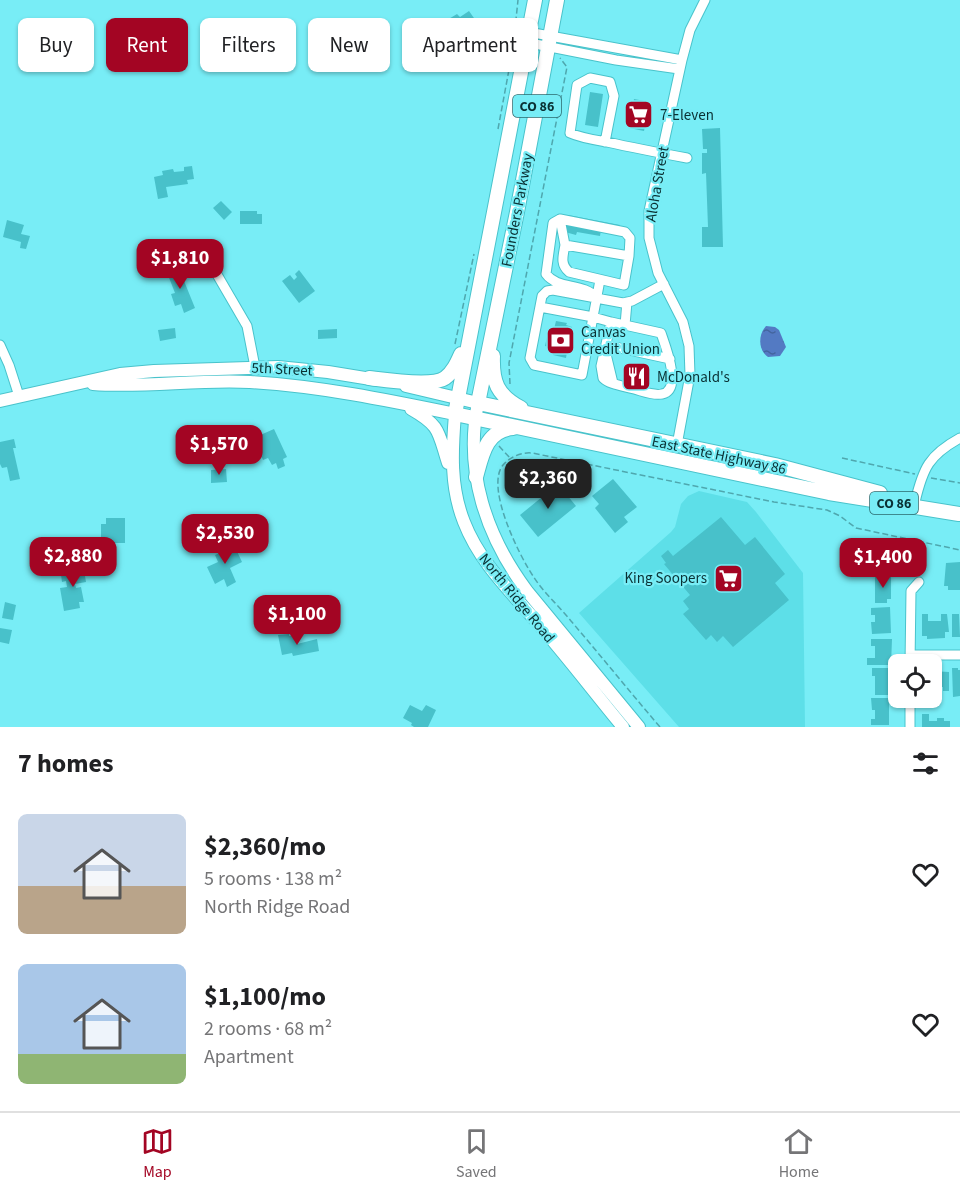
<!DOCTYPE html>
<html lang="en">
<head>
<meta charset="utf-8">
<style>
	:root { --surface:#fff; --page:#f2f2f2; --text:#202124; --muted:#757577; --line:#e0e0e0; --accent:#a30523 }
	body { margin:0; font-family:"Source Sans 3",sans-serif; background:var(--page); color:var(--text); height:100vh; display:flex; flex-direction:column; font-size:22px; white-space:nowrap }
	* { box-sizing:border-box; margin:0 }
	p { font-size:20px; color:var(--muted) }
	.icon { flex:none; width:33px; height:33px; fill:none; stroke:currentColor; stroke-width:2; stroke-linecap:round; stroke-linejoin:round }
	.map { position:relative; height:727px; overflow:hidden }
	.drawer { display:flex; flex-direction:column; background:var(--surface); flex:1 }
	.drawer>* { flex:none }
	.guide { position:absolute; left:18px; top:18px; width:600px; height:54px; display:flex; gap:12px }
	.controls { position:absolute; left:888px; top:654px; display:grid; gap:12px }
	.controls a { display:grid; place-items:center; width:54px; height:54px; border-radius:9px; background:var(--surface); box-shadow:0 2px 4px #0004; font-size:30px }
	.price { position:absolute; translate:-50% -51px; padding:0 14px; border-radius:12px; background:var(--accent); color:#fff; font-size:20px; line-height:39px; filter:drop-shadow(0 2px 3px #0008) }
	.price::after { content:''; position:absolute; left:50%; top:36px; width:18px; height:14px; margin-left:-9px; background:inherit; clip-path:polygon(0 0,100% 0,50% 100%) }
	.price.on { background:#222; color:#fff }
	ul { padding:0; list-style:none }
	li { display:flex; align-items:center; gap:18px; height:150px; padding:0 18px }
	li span { display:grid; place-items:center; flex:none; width:168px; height:120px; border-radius:9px; color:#555 }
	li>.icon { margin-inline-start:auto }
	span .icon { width:72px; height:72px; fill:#fffc; stroke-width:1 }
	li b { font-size:26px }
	h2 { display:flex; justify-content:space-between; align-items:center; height:72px; padding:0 18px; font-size:26px }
	.tag { padding:0 21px; border-radius:9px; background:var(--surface); box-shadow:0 2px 4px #0004; font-size:21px; line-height:54px }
	.tag.on { background:var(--accent); color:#fff }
	.menu { display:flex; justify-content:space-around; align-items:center; height:84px; border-top:2px solid var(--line); background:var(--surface); font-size:16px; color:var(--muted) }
	.menu a { display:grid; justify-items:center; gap:3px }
	.menu .on { color:var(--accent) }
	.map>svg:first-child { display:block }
	.built { fill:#5ddfe8 }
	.water { fill:url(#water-ripples) }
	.building { fill:#48c1ca }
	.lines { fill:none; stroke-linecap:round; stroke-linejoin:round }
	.minor-casing { stroke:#49c3cb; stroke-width:11 }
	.major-casing { stroke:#49c3cb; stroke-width:14 }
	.highway-casing { stroke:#49c3cb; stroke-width:16 }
	.path { stroke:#4fa7ae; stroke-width:1.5; stroke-dasharray:6 3; stroke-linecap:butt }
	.minor { stroke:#fff; stroke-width:9 }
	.major { stroke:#fff; stroke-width:12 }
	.highway { stroke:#fff; stroke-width:14 }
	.labels { text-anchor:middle; stroke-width:4.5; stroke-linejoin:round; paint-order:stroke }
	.shield { fill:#78edf6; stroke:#2b696e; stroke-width:1.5 }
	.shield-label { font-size:14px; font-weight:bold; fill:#0a3134 }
	.poi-label { font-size:15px; fill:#0a3134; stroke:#78edf6; text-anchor:start }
	.street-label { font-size:15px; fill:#0a3134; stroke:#78edf6 }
</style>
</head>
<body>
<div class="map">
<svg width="960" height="727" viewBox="0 0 960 727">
	<defs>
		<pattern id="water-ripples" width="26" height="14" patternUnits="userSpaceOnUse" patternTransform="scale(1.5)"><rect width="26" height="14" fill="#537ac3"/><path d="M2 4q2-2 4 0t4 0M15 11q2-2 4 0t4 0" fill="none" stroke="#43659f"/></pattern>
	</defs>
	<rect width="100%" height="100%" fill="#78edf6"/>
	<path class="built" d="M699,491l48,11 9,10 47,61 2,154h-126l-100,-114 92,-81 4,-5 6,-23 7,-8z"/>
	<path class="water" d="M766,326l9,1 4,3 7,17 -6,9 -12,1c-10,-7 -10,-22 -2,-31z"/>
	<path class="building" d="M469,11l12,17 -20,13 -14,-21 10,-6 3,3z
		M590,92l13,2 -5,33 -13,-2z
		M634,99l16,3 -6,29 -15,-3z
		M720,128l3,119h-21v-20h6l-2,-54 -4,1v-21h5v-4h-4l-1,-20z
		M192,166l2,13 -7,1 1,4 -22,3 2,10 -10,2 -4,-22 9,-2 -1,-4 11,-2 1,3 10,-1v-4z
		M221,201l11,11 -8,8 -11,-12z
		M240,211h17v3h5v10h-22z
		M568,215l52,10 -2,8 -17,-3 -1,6 -23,-4 -1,3 -11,-3z
		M7,220l17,5 -3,9 9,2 -4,13 -6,-1 1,-6 -18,-5z
		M178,266l17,42 -11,5 -3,-9 -6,2 -4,-12 4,-1 -9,-23z
		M299,270l16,21 -16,12 -17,-22 8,-6 4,5 3,-3 -2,-3z
		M556,321l11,2 -1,2 6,2 -2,9 4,1 -3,15h-4l-1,6 -13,-3 1,-7 -9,-2 4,-18 5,1z
		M175,328l1,10 -16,3 -2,-11z
		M337,329v9l-19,1v-9z
		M274,429l13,28 -4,2 2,7 -7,3 -2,-6 -4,2 -4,-7 -5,2 -8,-18 5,-2 -2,-4z
		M14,439l2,9h-3l7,31 -10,2 -3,-14 -5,1 -2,-4v-22z
		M226,469l1,13 -16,1v-13z
		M613,479l24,28 -13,10 4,5 -13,11 -20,-25 4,-4 -7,-8z
		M558,484l18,22 -38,31 -18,-22z
		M721,517l24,28 10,-8 30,37 -10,9 14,17 -56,47 -10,-11 -6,6 -6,-7 -5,5 -23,-26 6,-5 -6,-8 7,-6 -26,-31 2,-1 -5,-7 7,-6 5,6z
		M106,518h19v25h-18v-5h-6v-14h5z
		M227,544l2,4 5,-3 8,17 -12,6 6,14 -9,5 -3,-8 -9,5 -8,-17 11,-5 -3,-7 7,-3 -2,-5z
		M876,546h19l-2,27h-17v-6h4v-9h-3z
		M960,562v28h-12v-4h-4l2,-23z
		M83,564l3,18 -11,2 1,4 5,-1 3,15h-5l1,6 -16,3 -4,-23 7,-1 -1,-6 -4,1 -1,-7 10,-1 -1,-8z
		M891,576v23h-4v4h-12v-26z
		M5,602l11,3 -3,15 -11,-2z
		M274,607l10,2 -2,12 -10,-2z
		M890,607l1,26 -19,1 -1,-12h4v-7h-4v-7z
		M922,614h6v7h13v-7h6l2,18h-4v6l-18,1v-3h-5z
		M952,614h7l1,23h-8z
		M0,628l12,2 -3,14 -9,-2z
		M289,634v2l6,-1 2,9 20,-5 2,12 -26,5 -1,-3 -10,2 -4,-20z
		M871,639h21l-1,26h-24v-7h8v-12h-4z
		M872,668h20v22h-4v5h-13v-19h-3z
		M952,668h6v2h2v26l-7,1z
		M932,671l17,1v19h-6v-4h-9v4h-2z
		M871,698h18v27h-18v-6h4v-9h-3z
		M410,705l12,6 4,-6 10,5 -8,17h-14l-3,-2 1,-2 -9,-5z
		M922,714h7v7h8v-3h7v3h6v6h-28z"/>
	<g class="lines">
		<defs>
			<path id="minor" d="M528,32l154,28
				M525,42l91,18 63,9
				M605,142l9,-46 -4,-14 -20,-4 -13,7 -7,48c11,5 25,7 37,9 27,6 53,11 80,16
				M560,219l5,26
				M565,245l64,11 -5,29 -55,-13c-9,-8 -6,-16 -4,-27z
				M201,247l46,79 8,41
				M600,280l-7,37 18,5
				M597,298c-14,-16 -39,-8 -51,-24l7,-51 7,-4 65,13 5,6 -1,18
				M540,307l53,10 -11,58 -48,-10 -4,-7 12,-62 5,-5 6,-1 70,13 9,-2 32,-17
				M611,322l50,11c4,12 22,57 1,61 -9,2 -20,-3 -28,-5 -10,-3 -24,-4 -31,-11l-2,-12z
				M625,325l2,-23
				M0,345l9,20 10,31
				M606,345l64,14
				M606,354l7,29
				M677,445l13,-70 -1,-29 -6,-24 -25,-49 -9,-35v-27l33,-151 8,-30 15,-30
				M915,502c8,-34 14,-47 45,-64
				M910,655h50
				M910,664l1,-73 8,-9
				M910,698v29"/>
			<path id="major" d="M93,384c52,4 105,-5 157,-2 69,4 137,18 205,32 -3,37 -5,73 9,108 15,39 45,68 72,99 30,34 58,71 87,106
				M406,386l72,17c-14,68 8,133 49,188l112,136
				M0,401l120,-27 34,-3 124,-4 50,5 49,8
				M411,409c30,17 27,23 37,54"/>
			<path id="highway" d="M535,0l-80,414 374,79 130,21
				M557,0l-40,212 -39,191 297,62 105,28
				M493,356c-1,26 4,39 28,52
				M369,378c17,2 63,9 76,0 8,-6 12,-15 16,-24
				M476,477c6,-22 10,-47 37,-49"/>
		</defs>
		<use href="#minor" class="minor-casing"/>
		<use href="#major" class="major-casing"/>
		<use href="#highway" class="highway-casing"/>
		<path class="path" d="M498,129l15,-81 5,-48
			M455,344l19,-90
			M510,384l-1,-21 58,-296 -7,-9
			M499,446l11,12
			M842,458l73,16
			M931,478l29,5
			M660,727c-30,-35 -59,-71 -89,-106 -12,-15 -28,-29 -38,-45 -14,-21 -48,-89 -30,-111 7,-8 18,-13 29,-12l242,49 53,8 13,6 16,12 104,22"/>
		<use href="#minor" class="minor"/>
		<use href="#major" class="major"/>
		<use href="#highway" class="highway"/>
	</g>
	<defs>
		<symbol id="supermarket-square" viewBox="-11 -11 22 22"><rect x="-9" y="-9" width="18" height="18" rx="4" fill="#a30523" stroke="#78edf6"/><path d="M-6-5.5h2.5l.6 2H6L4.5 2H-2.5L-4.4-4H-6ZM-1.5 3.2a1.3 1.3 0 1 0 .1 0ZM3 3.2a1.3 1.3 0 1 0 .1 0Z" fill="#fff"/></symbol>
		<symbol id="bank-square" viewBox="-11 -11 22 22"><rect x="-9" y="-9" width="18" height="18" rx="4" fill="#a30523" stroke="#78edf6"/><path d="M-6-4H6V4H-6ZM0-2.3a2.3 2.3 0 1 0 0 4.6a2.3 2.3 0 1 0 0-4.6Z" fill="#fff"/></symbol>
		<symbol id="restaurant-square" viewBox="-11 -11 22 22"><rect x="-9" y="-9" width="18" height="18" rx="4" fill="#a30523" stroke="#78edf6"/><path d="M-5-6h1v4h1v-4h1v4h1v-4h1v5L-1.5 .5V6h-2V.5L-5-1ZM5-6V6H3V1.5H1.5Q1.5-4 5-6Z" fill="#fff"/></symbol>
	</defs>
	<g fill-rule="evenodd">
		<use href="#supermarket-square" x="622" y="98" width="33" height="33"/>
		<use href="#bank-square" x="544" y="324" width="33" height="33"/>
		<use href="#restaurant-square" x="620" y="360" width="33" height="33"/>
		<use href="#supermarket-square" x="712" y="562" width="33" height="33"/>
	</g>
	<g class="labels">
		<g class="shield">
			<rect x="513" y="95" width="48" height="22" rx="4.5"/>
			<rect x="870" y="492" width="48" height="22" rx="4.5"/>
		</g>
		<g class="shield-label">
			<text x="537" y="111">CO 86</text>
			<text x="894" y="508">CO 86</text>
		</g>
		<g class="poi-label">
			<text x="660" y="120">7-Eleven</text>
			<text x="581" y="337">Canvas<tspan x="581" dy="17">Credit Union</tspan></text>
			<text x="657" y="382">McDonald's</text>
			<text x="707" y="583" text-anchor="end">King Soopers</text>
		</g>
		<g class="street-label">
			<text transform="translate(657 184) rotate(-80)" y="5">Aloha Street</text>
			<text transform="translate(517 210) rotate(-79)" y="5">Founders Parkway</text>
			<text transform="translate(282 369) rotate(3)" y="5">5th Street</text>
			<text transform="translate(719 455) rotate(12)" y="5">East State Highway 86</text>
			<text transform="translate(517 598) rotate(51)" y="5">North Ridge Road</text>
		</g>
	</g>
</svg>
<div class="controls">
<a><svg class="icon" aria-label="locate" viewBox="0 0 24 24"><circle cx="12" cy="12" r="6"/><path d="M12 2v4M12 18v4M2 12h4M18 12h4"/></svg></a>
</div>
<b class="price" style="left:180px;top:290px">$1,810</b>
<b class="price" style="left:219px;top:476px">$1,570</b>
<b class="price on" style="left:548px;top:510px">$2,360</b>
<b class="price" style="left:225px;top:565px">$2,530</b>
<b class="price" style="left:73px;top:588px">$2,880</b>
<b class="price" style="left:883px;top:589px">$1,400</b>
<b class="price" style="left:297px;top:646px">$1,100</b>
<div class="guide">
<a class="tag">Buy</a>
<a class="tag on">Rent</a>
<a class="tag">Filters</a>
<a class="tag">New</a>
<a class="tag">Apartment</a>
</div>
</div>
<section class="drawer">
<h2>7 homes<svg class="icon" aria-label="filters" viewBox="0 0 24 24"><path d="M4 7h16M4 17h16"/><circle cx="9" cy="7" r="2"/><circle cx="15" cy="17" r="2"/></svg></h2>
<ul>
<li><span style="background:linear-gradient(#c9d6e8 60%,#b9a48a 0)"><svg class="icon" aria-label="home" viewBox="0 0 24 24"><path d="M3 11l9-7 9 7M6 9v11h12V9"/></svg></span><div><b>$2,360/mo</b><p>5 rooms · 138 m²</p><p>North Ridge Road</p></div><svg class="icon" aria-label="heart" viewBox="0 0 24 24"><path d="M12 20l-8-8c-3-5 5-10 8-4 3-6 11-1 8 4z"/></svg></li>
<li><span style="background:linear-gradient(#a9c7e8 75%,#8fb573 0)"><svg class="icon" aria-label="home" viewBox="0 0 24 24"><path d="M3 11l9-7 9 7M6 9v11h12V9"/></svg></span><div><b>$1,100/mo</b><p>2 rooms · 68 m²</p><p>Apartment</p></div><svg class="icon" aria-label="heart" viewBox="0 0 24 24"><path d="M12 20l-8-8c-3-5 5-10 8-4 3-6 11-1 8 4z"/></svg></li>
</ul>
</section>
<nav class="menu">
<a class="on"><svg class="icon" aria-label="map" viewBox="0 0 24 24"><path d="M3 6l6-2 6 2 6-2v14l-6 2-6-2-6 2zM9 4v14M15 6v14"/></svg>Map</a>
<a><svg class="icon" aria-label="saved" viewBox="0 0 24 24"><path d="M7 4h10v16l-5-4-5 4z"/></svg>Saved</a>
<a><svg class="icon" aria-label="home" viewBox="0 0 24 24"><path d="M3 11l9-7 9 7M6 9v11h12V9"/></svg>Home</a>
</nav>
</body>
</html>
